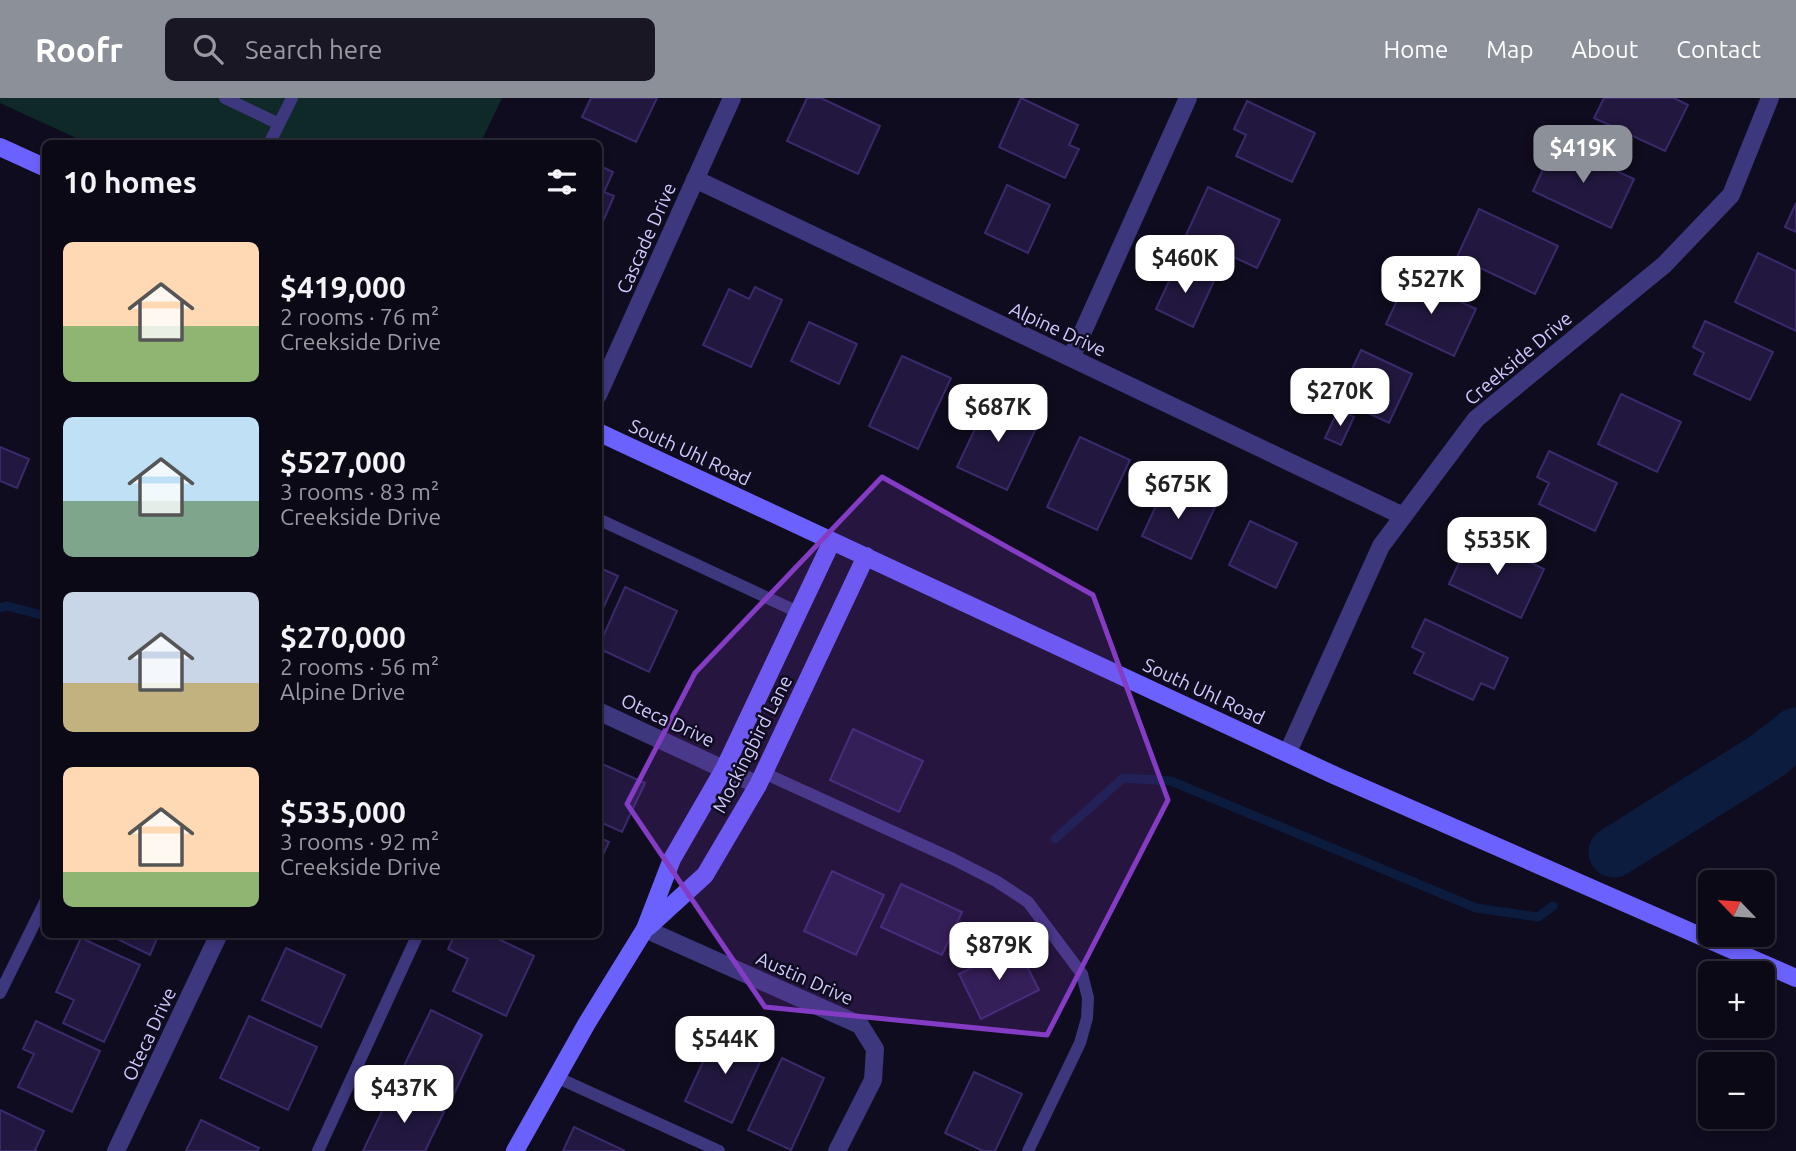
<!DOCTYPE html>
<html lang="en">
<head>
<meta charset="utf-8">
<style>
	:root { --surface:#0c0917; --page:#1a1724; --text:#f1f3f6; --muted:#9a9aa1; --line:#2c2a36; --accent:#8c9099 }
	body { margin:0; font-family:Ubuntu,sans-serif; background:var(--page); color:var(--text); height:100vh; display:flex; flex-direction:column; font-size:26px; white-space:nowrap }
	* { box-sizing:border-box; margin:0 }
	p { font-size:23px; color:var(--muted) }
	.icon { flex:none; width:38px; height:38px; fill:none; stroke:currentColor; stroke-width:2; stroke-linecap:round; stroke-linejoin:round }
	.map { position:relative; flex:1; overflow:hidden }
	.sheet { position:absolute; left:42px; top:42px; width:560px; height:798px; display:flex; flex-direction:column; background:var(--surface); border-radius:10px; box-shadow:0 4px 10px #0003,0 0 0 2px var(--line) }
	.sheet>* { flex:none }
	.needle { width:46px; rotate:295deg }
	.fabs { position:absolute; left:1698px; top:772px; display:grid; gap:14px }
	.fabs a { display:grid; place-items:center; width:77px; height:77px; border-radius:10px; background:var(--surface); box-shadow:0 4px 10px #0003,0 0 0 2px var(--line); font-size:35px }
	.price { position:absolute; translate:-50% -60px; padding:0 16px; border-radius:14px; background:#fff; color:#222; font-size:23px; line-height:46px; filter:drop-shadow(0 2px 4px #0008) }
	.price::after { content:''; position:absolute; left:50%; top:42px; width:21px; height:16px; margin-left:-10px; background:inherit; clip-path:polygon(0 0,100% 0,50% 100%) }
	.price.on { background:var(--accent); color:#fff }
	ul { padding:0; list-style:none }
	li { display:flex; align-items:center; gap:21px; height:175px; padding:0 21px }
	li span { display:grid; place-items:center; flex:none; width:196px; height:140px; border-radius:10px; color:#555 }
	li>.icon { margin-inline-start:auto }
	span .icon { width:84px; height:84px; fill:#fffc; stroke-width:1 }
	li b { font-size:30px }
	h2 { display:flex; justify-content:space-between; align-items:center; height:84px; padding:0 21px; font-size:30px }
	header { display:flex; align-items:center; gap:42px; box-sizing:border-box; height:98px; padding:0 35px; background:var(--accent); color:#fff }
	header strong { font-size:33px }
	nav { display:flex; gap:38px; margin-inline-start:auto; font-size:24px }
	.search { width:490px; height:63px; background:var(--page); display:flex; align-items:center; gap:18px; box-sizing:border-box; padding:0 24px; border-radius:10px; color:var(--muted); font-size:26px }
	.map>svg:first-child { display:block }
	.park { fill:#0f2828 }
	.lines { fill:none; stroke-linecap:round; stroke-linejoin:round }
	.stream { stroke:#0b1c3f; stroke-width:9 }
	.river { stroke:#0b1c3f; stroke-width:51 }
	.building { fill:#22183f; stroke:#3a2a6b; stroke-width:2 }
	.lane { stroke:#3d377e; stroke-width:12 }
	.street { stroke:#3d377e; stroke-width:18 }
	.secondary { stroke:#6b61ff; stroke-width:18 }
	.marked { fill:#843cc5; fill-opacity:0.2; stroke:#843cc5; stroke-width:5; stroke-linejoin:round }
	.labels { text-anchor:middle; stroke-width:5; stroke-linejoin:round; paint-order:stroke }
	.street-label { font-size:19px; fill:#d2caff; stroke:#100c1f }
</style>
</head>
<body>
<header>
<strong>Roofr</strong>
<div class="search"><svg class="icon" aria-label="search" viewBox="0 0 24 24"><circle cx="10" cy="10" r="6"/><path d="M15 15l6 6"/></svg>Search here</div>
<nav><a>Home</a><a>Map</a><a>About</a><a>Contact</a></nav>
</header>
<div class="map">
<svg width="1796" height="1053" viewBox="0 0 1796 1053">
	<rect width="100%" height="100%" fill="#100c1f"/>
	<path class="park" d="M0,0h502l-22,46 -393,-1 -87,-40z"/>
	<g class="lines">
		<path class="stream" d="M0,510l7,-2 39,10
			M1055,741l68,-61 48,3 305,127 62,9 15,-11"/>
		<path class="river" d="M1614,754l153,-96 29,-23"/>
	</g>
	<path class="building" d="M591,0h66l-21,44 -54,-25z
		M807,0h14l59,28 -22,48 -71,-33z
		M1021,0l57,27 -9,20 10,4 -14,29 -66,-31z
		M1604,0h70l14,7 -23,46 -71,-33z
		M1247,3l68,32 -23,49 -56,-26 10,-21 -12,-6z
		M1555,45l79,36 -23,49 -78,-37z
		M598,67l15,7 -9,20 10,4 -13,30 -3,-1z
		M1007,87l43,20 -22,48 -43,-20z
		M1208,89l72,33 -23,48 -71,-33z
		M1796,105v29l-11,-5z
		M1479,111l79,37 -23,48 -78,-37z
		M1758,155l38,18v60l-61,-29z
		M1177,166l37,17 -21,46 -37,-18z
		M1408,179l68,32 -22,47 -68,-32z
		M755,189l27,13 -31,67 -48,-22 26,-56 20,10z
		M1705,223l68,31 -23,48 -56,-26 10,-21 -11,-6z
		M809,224l48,22 -18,40 -48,-23z
		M1361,252l51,24 -23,49 -51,-24z
		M902,258l49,22 -33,71 -49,-23z
		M1621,296l60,28 -24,50 -59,-28z
		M990,299l50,23 -33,70 -50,-23z
		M1338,312l16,7 -13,28 -16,-7z
		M1080,339l50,23 -33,70 -50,-23z
		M0,349l29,12 -12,29 -17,-7z
		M1549,353l68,32 -22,48 -56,-27 10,-21 -12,-6z
		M1166,386l49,23 -24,52 -49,-23z
		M1250,423l47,22 -21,45 -47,-23z
		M1472,438l72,33 -23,49 -72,-34z
		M598,469l20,9 -20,43z
		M625,489l52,24 -28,61 -51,-24z
		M1425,521l83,39 -14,31 -13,-6 -8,17 -59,-27 10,-20 -12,-6z
		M853,631l70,32 -24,51 -69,-32z
		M598,664l47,21 -23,49 -24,-11z
		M598,739l11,5 -11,23z
		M832,773l52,24 -28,60 -52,-24z
		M901,786l61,28 -20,43 -61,-28z
		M107,836h52l-9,21z
		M455,836h33l46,22 -28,60 -53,-25 15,-32 -20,-10z
		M81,840l59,27 -36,77 -41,-19 11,-23 -18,-8z
		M1017,848l22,44 -58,29 -22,-45z
		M286,850l59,27 -24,52 -59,-27z
		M431,912l51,25 -29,61 -52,-24z
		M249,918l68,31 -29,63 -68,-32z
		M36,923l64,30 -28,61 -54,-25 16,-33 -11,-5z
		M718,931l47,22 -33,72 -47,-22z
		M782,960l42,20 -33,72 -43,-20z
		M974,974l48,22 -27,57h-12l-38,-18z
		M393,990l51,24 -19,39h-62z
		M0,1012l44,21 -9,19 2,1h-37z
		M201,1022l58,28 -2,3h-71z
		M574,1029l51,24h-62z"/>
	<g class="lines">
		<path class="lane" d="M225,0l54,26 -10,20
			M279,26l13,-26
			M598,421l200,93
			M764,675l189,86 43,22 32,21 54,72 6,24 -1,20 -7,25 -52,108
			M0,895l46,-93
			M556,979l163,74
			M318,1053l100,-217"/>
		<path class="street" d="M695,81l708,337
			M1071,260l117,-260
			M598,297l134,-297
			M598,613l160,74
			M1288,654l93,-206 95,-127 188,-154 67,-70 39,-97
			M645,831l215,96 15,24 -2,31 -36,71
			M116,1053l103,-217"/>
		<path class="secondary" d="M0,49l46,21
			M598,334l738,344 460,202
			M648,829l57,-52 53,-90 108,-229
			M515,1053l72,-128 58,-94 27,-70 52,-90 108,-228"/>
	</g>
	<path class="marked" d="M882,379l211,118 75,205 -121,235 -282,-28 -138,-203 68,-131z"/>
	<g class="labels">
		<g class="street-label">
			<text transform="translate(646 140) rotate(-66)" y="7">Cascade Drive</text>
			<text transform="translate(1058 231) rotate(25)" y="7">Alpine Drive</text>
			<text transform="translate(1518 260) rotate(-40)" y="7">Creekside Drive</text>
			<text transform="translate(690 354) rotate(25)" y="7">South Uhl Road</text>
			<text transform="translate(1204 593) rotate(25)" y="7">South Uhl Road</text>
			<text transform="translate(668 622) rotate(25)" y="7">Oteca Drive</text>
			<text transform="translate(752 646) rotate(-63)" y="7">Mockingbird Lane</text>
			<text transform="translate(805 880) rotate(24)" y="7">Austin Drive</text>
			<text transform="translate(149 936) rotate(-65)" y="7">Oteca Drive</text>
		</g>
	</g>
</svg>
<div class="fabs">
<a><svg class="needle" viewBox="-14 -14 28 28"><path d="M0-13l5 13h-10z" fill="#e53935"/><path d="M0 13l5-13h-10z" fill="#9a9aa1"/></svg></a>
<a>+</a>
<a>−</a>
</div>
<b class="price on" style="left:1583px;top:87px">$419K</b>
<b class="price" style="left:1185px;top:197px">$460K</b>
<b class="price" style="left:1431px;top:218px">$527K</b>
<b class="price" style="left:1340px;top:330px">$270K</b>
<b class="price" style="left:998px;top:346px">$687K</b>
<b class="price" style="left:1178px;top:423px">$675K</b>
<b class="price" style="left:1497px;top:479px">$535K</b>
<b class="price" style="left:999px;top:884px">$879K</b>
<b class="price" style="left:725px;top:978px">$544K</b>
<b class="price" style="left:404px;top:1027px">$437K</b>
<section class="sheet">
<h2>10 homes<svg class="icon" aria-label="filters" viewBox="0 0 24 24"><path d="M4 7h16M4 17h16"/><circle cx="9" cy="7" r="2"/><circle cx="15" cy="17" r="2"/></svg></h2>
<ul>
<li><span style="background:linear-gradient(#ffd9b3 60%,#8fb573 0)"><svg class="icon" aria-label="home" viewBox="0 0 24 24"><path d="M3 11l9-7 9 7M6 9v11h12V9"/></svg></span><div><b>$419,000</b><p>2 rooms · 76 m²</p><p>Creekside Drive</p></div></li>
<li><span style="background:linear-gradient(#bfe0f5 60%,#7fa58c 0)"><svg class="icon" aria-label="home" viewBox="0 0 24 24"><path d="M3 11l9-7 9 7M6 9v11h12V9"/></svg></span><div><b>$527,000</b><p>3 rooms · 83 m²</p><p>Creekside Drive</p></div></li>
<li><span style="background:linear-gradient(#c9d6e8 65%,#c2b280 0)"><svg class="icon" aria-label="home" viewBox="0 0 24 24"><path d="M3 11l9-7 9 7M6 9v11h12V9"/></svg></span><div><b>$270,000</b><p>2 rooms · 56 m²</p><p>Alpine Drive</p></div></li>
<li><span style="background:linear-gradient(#ffd9b3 75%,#8fb573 0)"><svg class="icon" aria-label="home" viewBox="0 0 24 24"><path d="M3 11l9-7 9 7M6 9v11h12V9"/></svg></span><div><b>$535,000</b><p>3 rooms · 92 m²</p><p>Creekside Drive</p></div></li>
</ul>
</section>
</div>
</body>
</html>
